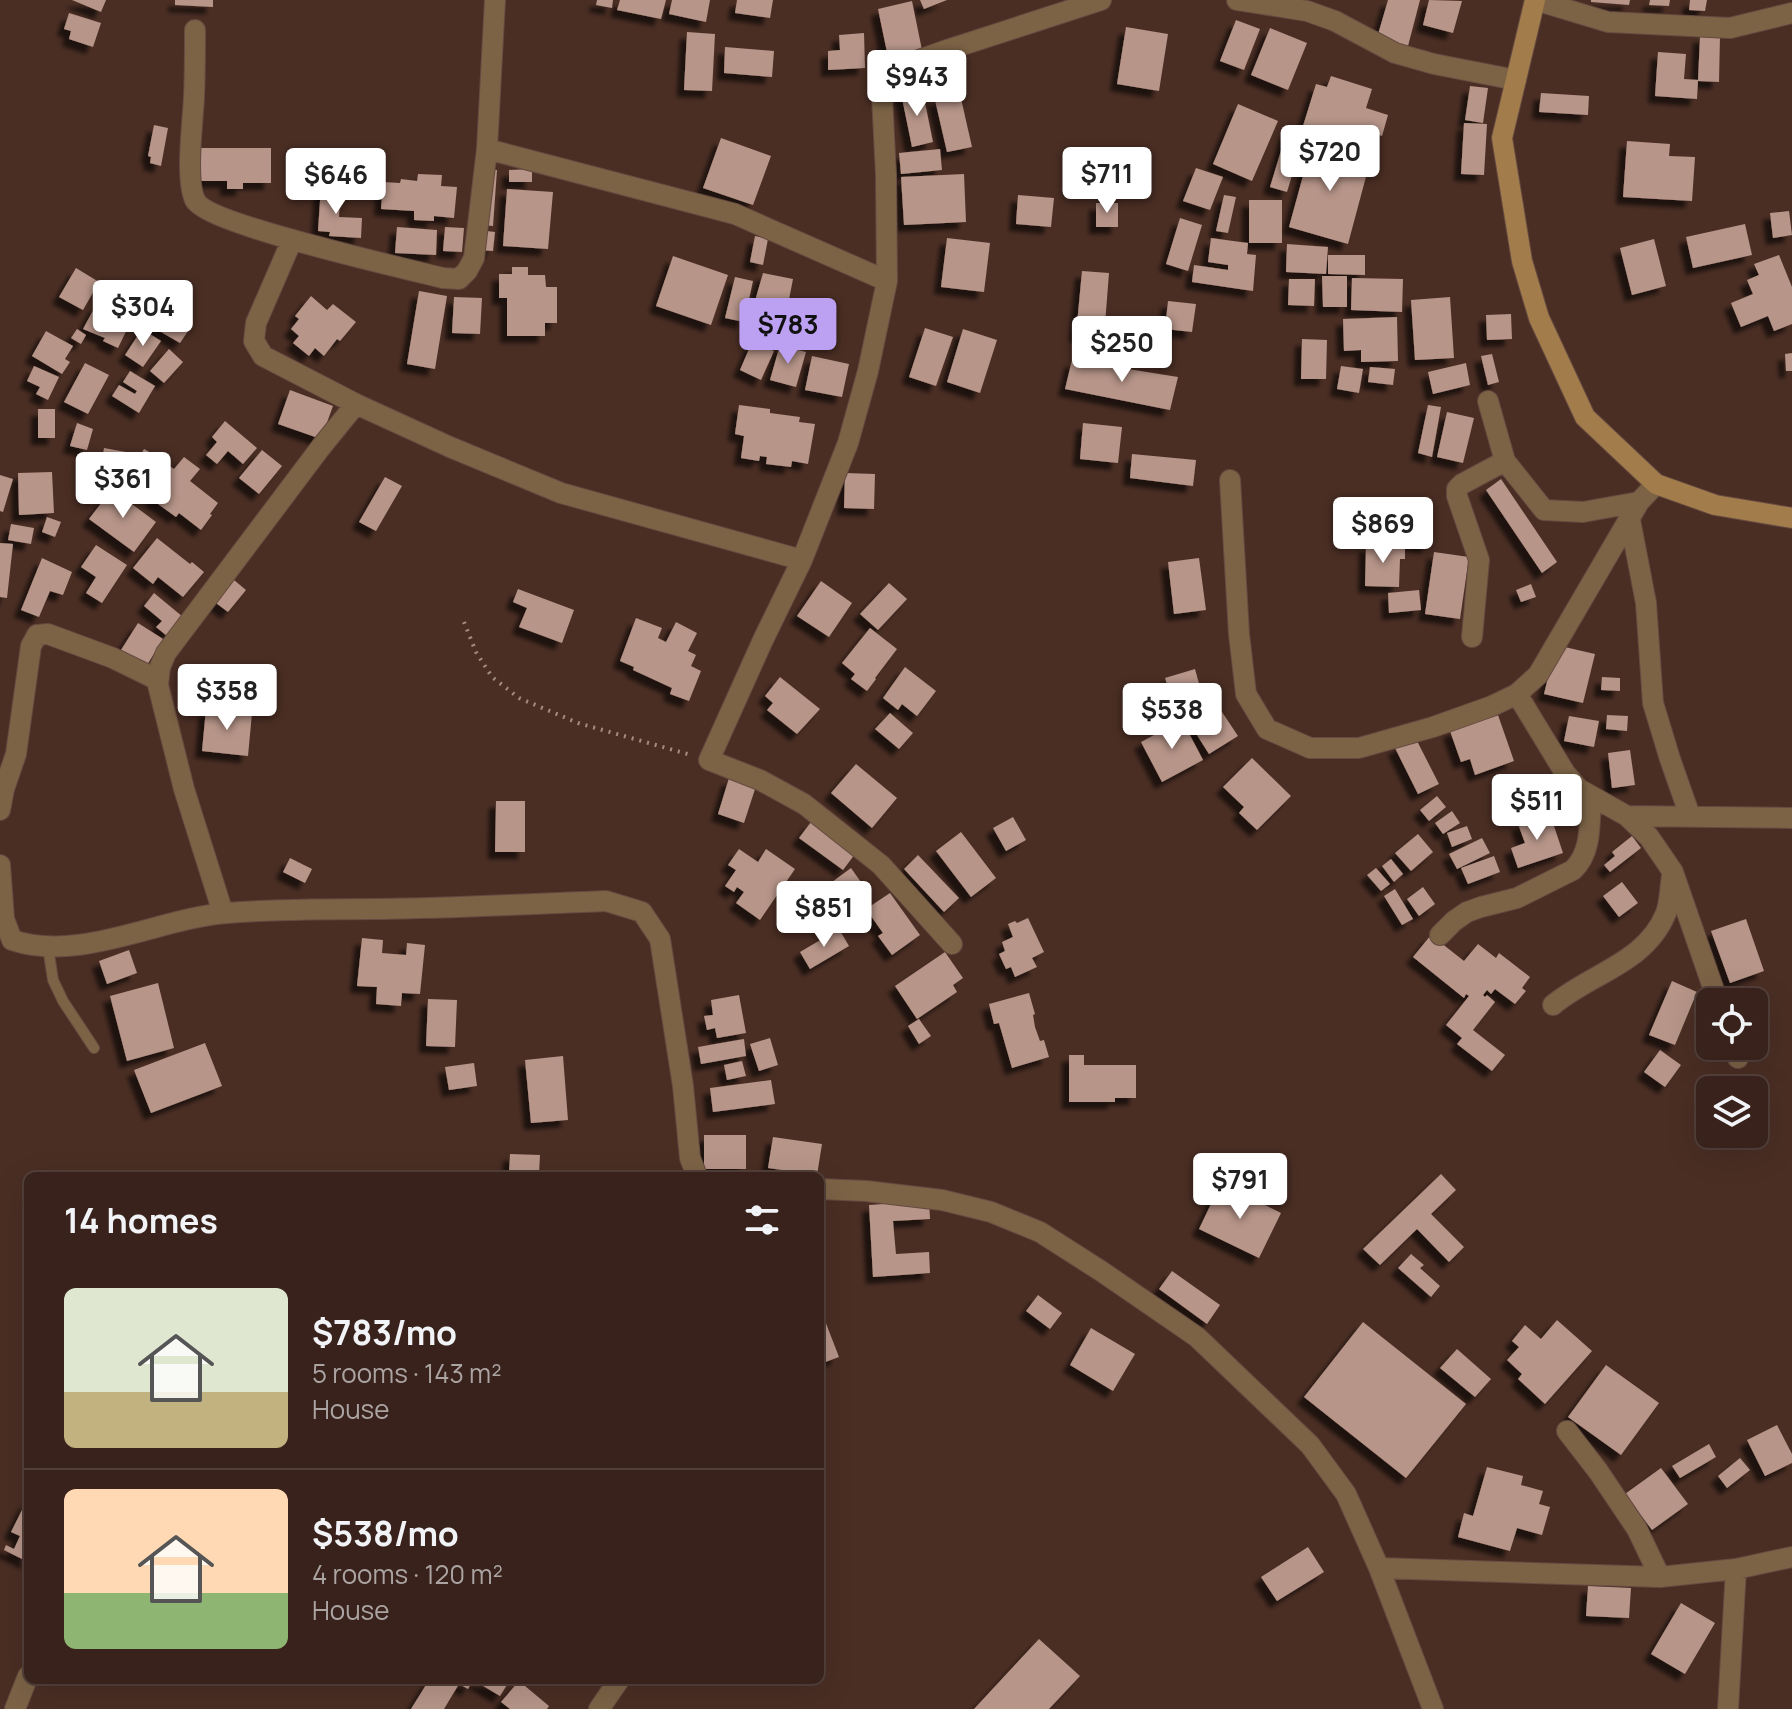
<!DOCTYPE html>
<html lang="en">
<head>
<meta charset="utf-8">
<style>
	:root { --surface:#38221b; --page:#432f28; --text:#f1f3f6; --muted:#aba4a3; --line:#523f3a; --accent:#bca0f2 }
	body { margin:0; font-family:Manrope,sans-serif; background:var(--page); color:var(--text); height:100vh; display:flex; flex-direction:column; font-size:30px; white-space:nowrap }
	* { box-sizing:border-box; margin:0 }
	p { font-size:26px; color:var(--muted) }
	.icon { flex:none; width:44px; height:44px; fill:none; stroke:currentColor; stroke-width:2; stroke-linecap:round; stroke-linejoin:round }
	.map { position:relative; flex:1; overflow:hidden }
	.drawer { position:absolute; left:24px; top:1172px; width:800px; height:512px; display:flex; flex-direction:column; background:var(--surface); border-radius:12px; box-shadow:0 8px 32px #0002,0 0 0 2px var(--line) }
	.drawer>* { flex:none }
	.fabs { position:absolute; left:1696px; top:988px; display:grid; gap:16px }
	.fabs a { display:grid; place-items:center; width:72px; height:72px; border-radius:12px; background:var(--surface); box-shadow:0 8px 32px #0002,0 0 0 2px var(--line); font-size:40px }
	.price { position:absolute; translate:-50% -68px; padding:0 18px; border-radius:8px; background:#fff; color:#222; font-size:26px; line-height:52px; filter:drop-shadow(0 2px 4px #0008) }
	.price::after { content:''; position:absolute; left:50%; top:48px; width:24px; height:18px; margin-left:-12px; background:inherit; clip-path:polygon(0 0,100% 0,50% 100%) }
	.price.selected { background:var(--accent); color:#111 }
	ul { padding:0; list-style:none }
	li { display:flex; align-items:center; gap:24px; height:200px; padding:0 40px }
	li+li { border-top:2px solid var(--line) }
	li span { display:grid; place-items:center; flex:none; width:224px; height:160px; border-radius:12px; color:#555 }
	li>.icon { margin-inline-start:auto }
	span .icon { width:96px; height:96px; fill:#fffc; stroke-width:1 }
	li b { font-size:34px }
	h2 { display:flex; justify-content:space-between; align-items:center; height:96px; padding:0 40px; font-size:34px }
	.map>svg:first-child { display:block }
	.building { fill:#b79589; filter:url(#shadow) }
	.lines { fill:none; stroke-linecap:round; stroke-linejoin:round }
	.lane-casing { stroke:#654a41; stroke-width:12 }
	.street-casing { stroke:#654a41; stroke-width:22 }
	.secondary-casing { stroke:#654a41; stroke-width:22 }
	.path { stroke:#a38c84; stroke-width:4; stroke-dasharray:2 6; stroke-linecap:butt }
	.lane { stroke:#7c6346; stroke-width:10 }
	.street { stroke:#7c6346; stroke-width:20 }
	.secondary { stroke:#a37c4b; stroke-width:20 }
</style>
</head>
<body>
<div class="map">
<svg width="1792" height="1709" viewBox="0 0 1792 1709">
	<defs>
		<filter id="shadow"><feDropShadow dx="-7" dy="7" stdDeviation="2" flood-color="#0009"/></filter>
	</defs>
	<rect width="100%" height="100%" fill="#4a2e24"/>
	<path class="building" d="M72,0h34l-5,12z
		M175,0h38v7l-38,-2z
		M597,0h16l-1,8 -16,-3z
		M620,0h46l-5,19 -44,-9z
		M672,0h38l-4,22 -37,-8z
		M737,0h36l-3,18 -35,-5z
		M920,0h27l-23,9z
		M1388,0h32l-12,46 -31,-8z
		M1429,0l33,1 -9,32 -30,-8z
		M1591,0h39l-1,5 -38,-3z
		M1650,0h20l-1,6 -20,-1z
		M1690,0h17l-2,11 -16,-1z
		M912,1l10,49 -34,7 -10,-48z
		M69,13l32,10 -8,24 -24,-8 2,-8 -7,-2z
		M1236,20l24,9 -16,41 -24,-9z
		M1126,27l42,7 -9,57 -42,-7z
		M1270,28l37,15 -19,47 -37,-15z
		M687,32l28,2 -3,57 -28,-1z
		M864,33l1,35 -37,2v-19l12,-1 -1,-15z
		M1700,36h20l-1,46 -21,-1z
		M725,47l49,4 -2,26 -48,-4z
		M1658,52l28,2 -2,25 14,1 -1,19 -42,-3z
		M1331,76l41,13 -6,19 22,7 -6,21 -30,-9 -4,13 -45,-14 13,-42 11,3z
		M1470,86l18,2 -5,35 -18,-3z
		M922,88l11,54 -21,5 -11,-54z
		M1541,93l48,3 -1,19 -49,-3z
		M960,94l12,53 -25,5 -12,-52z
		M1238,104l40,17 -26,60 -39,-17z
		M1464,123l23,1 -3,51 -23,-1z
		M154,125l14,3 -7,38 -11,-3 1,-6 -3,-1z
		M1287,131l17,5 -17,56 -17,-5z
		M1355,132l21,6 -5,14 -20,-7z
		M721,138l50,18 -18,49 -50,-17z
		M1627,141l43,3 -1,12 26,1 -3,44 -69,-4z
		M1312,143l59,15 -23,86 -59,-17z
		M201,148h70v35h-28v6h-16v-8h-26z
		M940,149l2,21 -41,4 -2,-21z
		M1196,168l27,9 -13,33 -27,-9z
		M485,169l12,1 -4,56 -12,-1z
		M532,169v13h-23v-12z
		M418,174l24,1 -1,11 16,1 -3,31 -20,-2v5l-20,-1v-9l-33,-2 2,-27 17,1 1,-4 16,2z
		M964,174l2,48 -62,3 -3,-48z
		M321,186l20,1 -2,30 23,1 -1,20 -32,-2 1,-4 -12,-1z
		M507,189l46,3 -5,57 -45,-3z
		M1018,195l36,3 -3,29 -35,-3z
		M1224,195l12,2 -8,36 -12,-2z
		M1249,200h33v43h-33z
		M1096,203h22v24h-22z
		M1789,211l3,24 -19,3 -3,-25z
		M1180,218l22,7 -14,46 -22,-7z
		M1745,224l7,31 -59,13 -7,-31z
		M397,227l40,3 -1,25 -41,-2z
		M445,227l19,1 -2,24 -19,-1z
		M479,230l16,2 -2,19 -16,-1z
		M755,236l13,3 -5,26 -13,-3z
		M947,238l43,5 -6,49 -43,-5z
		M1211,238l37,5 -1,11 9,1 -3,36 -61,-9 2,-17 34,5v-5l-20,-3z
		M1654,239l12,47 -34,9 -12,-47z
		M1287,244l41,3 -2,27 -40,-2z
		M1328,255h37v20l-37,-1z
		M1779,255l13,32v37l-18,7 -6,-15 -27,11 -10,-24 22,-9 -6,-14 12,-5 -5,-11z
		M673,256l55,19 -17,50 -55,-19z
		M512,267h16v8h17l1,12h11v36h-12v13h-38v-38h-8v-24h13z
		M76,268l23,14 -16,28 -24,-13z
		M1082,271l27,2 -5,64 -28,-2z
		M763,273l30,6 -9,46 -33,-10z
		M1322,276h25v31h-24z
		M735,277l18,4 -9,41 -19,-4z
		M1352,278l51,1 -1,33 -51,-2z
		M1289,279h26l-1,27 -26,-1z
		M419,291l28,5 -12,73 -28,-5z
		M311,296l16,14 6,-6 23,18 -16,19 -3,-2 -13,17 -9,-8 -6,8 -16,-13 6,-7 -8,-7 8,-10 -4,-3z
		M454,297l28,1 -2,36 -28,-1z
		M1450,297l4,61 -39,2 -4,-60z
		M148,299l44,26 -12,18 -43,-25z
		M1168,301l28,3 -4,28 -27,-3z
		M96,305l14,7 -5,10 8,3 7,-14 13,6 -15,31 -15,-7 2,-3 -22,-9z
		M1511,314l1,25 -25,1 -1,-25z
		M1397,317l1,44 -37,1v-12l-17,1 -1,-32z
		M925,328l28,9 -17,49 -27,-9z
		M77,329l9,6 -5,9 -10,-6z
		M142,329l19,12 -18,26 -18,-12z
		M963,329l34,11 -17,53 -33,-11z
		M46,331l27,15 -8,13 5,3 -8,12 -30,-18z
		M1302,339l25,1 -1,39h-25z
		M752,342l22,9 -13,29 -21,-10z
		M780,345l26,7 -10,35 -26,-7z
		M169,349l14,13 -19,21 -14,-12z
		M1792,353v18h-6l-1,-17z
		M1492,354l7,28 -11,3 -7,-29z
		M812,356l37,8 -7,33 -37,-7z
		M1072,360l106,17 -8,33 -105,-21z
		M85,363l24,12 -21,39 -24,-12z
		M1466,363l4,22 -37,9 -5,-22z
		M34,366l25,11 -11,23 -12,-6 4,-7 -13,-6z
		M1341,366l22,3 -4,24 -22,-4z
		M1370,367l25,2 -2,16 -25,-3z
		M130,371l25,15 -16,27 -27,-17 7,-11 16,9 2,-3 -14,-9z
		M290,390l43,16 -12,33 -43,-15z
		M739,405l31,4v4l30,4 -1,5 16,2 -7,40 -16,-3 -1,6 -25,-3 1,-7 -7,-1 -1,5 -18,-3 3,-22 -9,-2z
		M1428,405l13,2 -9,50 -14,-4z
		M38,409h17v29h-17z
		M1447,412l27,6 -11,45 -26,-6z
		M225,421l32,27 -14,16 -15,-13 -11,13 -11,-9 11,-13 -5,-5z
		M77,423l16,6 -6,21 -17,-4z
		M1083,423l39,4 -4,36 -38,-4z
		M104,448l22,4 -2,17 -23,-3z
		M144,449l14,8 -8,15 -15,-7z
		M262,450l20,16 -23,28 -20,-16z
		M1132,454l64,6 -3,26 -63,-8z
		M184,457l16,12 -10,12 28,22 -8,11 2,1 -11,15 -22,-17 -3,4 -25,-18 18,-23 -6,-4 5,-7 6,4z
		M52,472l2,41 -35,2 -1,-42z
		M845,473l30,1 -1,35 -30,-1z
		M0,475l13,4 -10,33 -3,-1z
		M385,477l17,9 -26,45 -17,-9z
		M1501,479l56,83 -15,11 -56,-83z
		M112,489l44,33 -22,30 -45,-33z
		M47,517l14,5 -6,15 -13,-5z
		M1400,521l31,4 -3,21 -30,-4z
		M11,524l23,4 -3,16 -23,-4z
		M157,538l33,26 2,-2 12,10 -21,25 -25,-20 -5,7 -20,-16z
		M0,543l13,1 -6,54 -7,-1z
		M96,545l31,20 -25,38 -16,-10 10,-16 -15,-10z
		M1366,545l39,1v13h-5l-1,28 -34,-1z
		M1434,552l35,5 -9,62 -35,-5z
		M42,558l30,14 -9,23 -13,-4 -11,26 -18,-7z
		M1199,558l7,52 -32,4 -6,-52z
		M234,580l12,10 -18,22 -12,-9z
		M821,581l31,22 -23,34 -32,-21z
		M889,583l18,16 -29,31 -18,-16z
		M1531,584l5,13 -15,5 -5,-12z
		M518,589l56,21 -12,33 -43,-16 8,-19 -14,-6z
		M1419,590l2,20 -32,3 -1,-20z
		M154,593l29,24 -16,19 -11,-9 6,-6 -18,-15z
		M636,618l26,10 -4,10 8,4 10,-20 21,11 -9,18 8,4 -5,11 10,5 -12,30 -19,-7 2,-6 -39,-18 1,-3 -14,-6z
		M138,623l25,16 -16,26 -26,-15z
		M870,628l27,21 -22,29 1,1 -9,12 -16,-12 4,-5 -13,-11z
		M1556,645l39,9 -12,49 -39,-9z
		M905,667l31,24 -19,25 -15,-12 -4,6 -15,-12z
		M1195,669l8,29 -29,9 -9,-29z
		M780,677l40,32 -23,25 -30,-24 6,-7 -8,-7z
		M1602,677l18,1v13l-19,-1z
		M1147,686l10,28 -15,5 -9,-28z
		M1218,706l20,30 -29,18 -19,-30z
		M206,709l46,4 -4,43 -46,-5z
		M890,713l23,20 -14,16 -24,-20z
		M1498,715l16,46 -39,14 -5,-16 -9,3 -11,-31z
		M1607,715l21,1 -1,15 -21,-2z
		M1569,716l30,5 -5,26 -30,-6z
		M1182,720l21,40 -41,22 -21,-40z
		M1415,737l24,47 -21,10 -23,-46z
		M1630,750l5,35 -23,3 -4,-35z
		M1252,758l39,38 -34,34 -18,-17 5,-6 -21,-20z
		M856,764l41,34 -25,30 -41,-35z
		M729,778l27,8 -12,37 -26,-9z
		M1437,796l9,11 -17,14 -9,-11z
		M496,801h29v51h-30z
		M1452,811l8,12 -17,11 -8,-11z
		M1550,814l13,39 -45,15 -7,-20 14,-5 -7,-19z
		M1013,817l13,23 -20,11 -13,-23z
		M811,822l44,32 -12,16 -44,-32z
		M1467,826l5,13 -20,8 -5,-14z
		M961,832l35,46 -25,19 -35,-46z
		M1418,834l15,18 -22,19 -16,-18z
		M1632,836l9,12 -31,24 -6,-7 11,-9 -3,-4z
		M1482,838l8,15 -33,16 -8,-15z
		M739,849l19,13 8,-13 29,20 -35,51 -24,-17 8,-11 -7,-5 -3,5 -9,-6 11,-16 -8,-5z
		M918,855l41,43 -15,14 -40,-43z
		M1494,856l6,16 -32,12 -7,-16z
		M290,858l22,11 -7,14 -22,-11z
		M1391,859l12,15 -9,8 -12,-16z
		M851,868l12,17 -6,4 6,8 -19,14 -6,-8 -2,2 -12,-17z
		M1376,868l14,16 -9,7 -14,-16z
		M1622,882l16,21 -19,14 -16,-21z
		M1423,887l12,17 -16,12 -12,-17z
		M1395,889l18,30 -11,6 -18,-29z
		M890,893l30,42 -28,20 -14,-19 5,-3 -17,-24z
		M1028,918l16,34 -12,6 5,9 -22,10 -4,-10 -5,2 -7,-15 6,-3 -3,-9 11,-5 -5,-13 7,-3 2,2z
		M1746,919l18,52 -34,12 -19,-52z
		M839,929l10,17 -39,23 -10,-17z
		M1431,935l33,26 14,-17 18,14 3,-5 31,24 -8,11 4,3 -11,13 -20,-15 -4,5 -4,-4 -4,5 2,2 2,-2 8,7 -22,28 32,25 -13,16 -35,-27 5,-6 -16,-13 23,-29 -3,-2 -2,4 -51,-41z
		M362,938l21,2 -1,13 24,2 1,-12 18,2 -5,49 -18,-1 -1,13 -25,-2 1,-17 -20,-1z
		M129,950l8,23 -30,11 -8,-23z
		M945,952l18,26 -10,7 4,7 -40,27 -22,-33z
		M1672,981l25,11 -22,53 -26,-10z
		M158,983l16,65 -47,13 -17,-65z
		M1029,993l6,21 -2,1 2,12 5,14 4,-1 5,17 -37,11 -13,-45 -5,1 -5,-20z
		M739,995l7,38 -29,5 -2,-10 -8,2 -3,-14 9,-1 -2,-15z
		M428,999l29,1 -2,47 -29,-1z
		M919,1019l12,17 -12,8 -11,-18z
		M770,1038l8,27 -19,6 -9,-27z
		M744,1039l2,17 -45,8 -3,-17z
		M205,1043l17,43 -71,27 -17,-43z
		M1660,1050l21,15 -16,22 -21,-15z
		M1069,1055h15v10h52v33h-21v4h-46z
		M563,1056l5,64 -37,3 -6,-63z
		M742,1061l4,15 -19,4 -3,-15z
		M474,1063l3,23 -28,4 -4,-23z
		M771,1080l4,24 -62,8 -3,-24z
		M704,1135h42v34h-42z
		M773,1137l49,7 -5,31 -49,-7z
		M510,1154l30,1 -1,19 -30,-1z
		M1441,1174l15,16 -25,24 33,33 -15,15 -32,-33 -37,36 -17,-16z
		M1221,1183l60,30 -22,45 -60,-29z
		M929,1201l1,18 -37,2 3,33 33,-2 1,21 -57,4 -4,-72z
		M1411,1254l13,11 -4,3 20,18 -9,11 -33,-29z
		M1172,1271l48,34 -13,19 -48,-35z
		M1038,1295l24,18 -12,16 -24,-18z
		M822,1313l17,44 -19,7v-50z
		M1557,1320l35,31 -47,53 -27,-25 4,-5 -15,-14 12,-13 -7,-6 13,-16 16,14z
		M1363,1322l103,82 -60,74 -102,-81z
		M1091,1328l44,26 -22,37 -43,-26z
		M1457,1349l34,30 -16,18 -35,-29z
		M1606,1365l53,38 -38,52 -53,-38z
		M1777,1425l15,29v9l-27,13 -18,-36z
		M1709,1444l7,13 -36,21 -8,-12z
		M1740,1458l10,12 -23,18 -9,-12z
		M1487,1467l36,9 -2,9 22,6 -4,13 11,3 -8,28 -25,-7 -7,23 -52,-14 6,-24 9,3z
		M1661,1468l27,36 -36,26 -27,-36z
		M28,1498v64l-24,-12 2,-5 8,4 6,-13 -9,-4z
		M1308,1547l16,25 -47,29 -16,-24z
		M1588,1586l43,2 -2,30 -43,-2z
		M1681,1603l34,20 -30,51 -34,-20z
		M1039,1639l41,37 -31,33h-75z
		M429,1680h44l-5,9 -9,-5 -15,25h-33z
		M473,1680h37l-10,16z
		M519,1681l30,25 -2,3h-37l-9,-7z"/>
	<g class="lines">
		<defs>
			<path id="lane" d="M48,947l5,33 10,21 31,47"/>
			<path id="street" d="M1237,0l70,11 28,10 60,32 39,11 82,16
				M1535,0l73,22 122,6 62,-15
				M195,30c0,22 0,44 -1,67 -1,24 -9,82 1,103 12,24 212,69 248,78l16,1 8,-8 7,-13 13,-109 8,-149
				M487,149l248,65 152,67
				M292,240l-36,83 -2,18 9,15 93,48 94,43 111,46 241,67
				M1488,401l17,60 39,49 39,2 56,-10
				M1230,480l9,154 7,60 21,35 43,19h49l74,-21 59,-21 25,-12 21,-19 101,-173 17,-18
				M1630,520l16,83 7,100 17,56 20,57
				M1472,637l7,-77 -22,-64v-7l5,-5 43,-23
				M1517,694l48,79 14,16 48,27 22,21 24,35 45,130
				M0,810l4,-21 12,-35 15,-108 6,-11 11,-1 65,24 45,22
				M1627,816l165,2
				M0,865l4,54 8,21c68,23 147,-22 215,-27 51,-4 102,-4 153,-4 75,-1 151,-5 226,-8l36,11 18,27 23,147 7,72 7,18
				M223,913l-39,-124 -26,-104 2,-18 6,-14 155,-206 35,-43
				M1440,935l14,-14 13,-9 14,-5 36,-9 56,-28c20,-19 16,-49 18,-74
				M952,944l-71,-79 -77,-61 -44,-24 -51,-20 54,-120 39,-80 46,-117 20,-72 19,-90 -1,-106 -4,-79 4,-20 13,-9 45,-16 157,-51
				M1553,1005c38,-32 93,-42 113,-92 4,-11 4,-25 6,-37
				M1734,1046l4,12
				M820,1189l46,2 76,9 49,12 49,20 61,39 96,66 113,108 36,49 33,74 54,141
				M1567,1431l31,40 39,58 23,48
				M1379,1568l281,9 76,-8 56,-12
				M15,1709l13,-33
				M599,1709l20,-29
				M1728,1709l8,-140"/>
			<path id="secondary" d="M1535,0l-33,138 20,123 17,57 46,99 71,67 59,21 77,13"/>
		</defs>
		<use href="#lane" class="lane-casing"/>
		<use href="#street" class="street-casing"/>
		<use href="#secondary" class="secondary-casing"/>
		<path class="path" d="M464,622l12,30 16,25 27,21 59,25 113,32"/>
		<use href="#lane" class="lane"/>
		<use href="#street" class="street"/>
		<use href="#secondary" class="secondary"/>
	</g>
</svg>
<div class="fabs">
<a><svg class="icon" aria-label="locate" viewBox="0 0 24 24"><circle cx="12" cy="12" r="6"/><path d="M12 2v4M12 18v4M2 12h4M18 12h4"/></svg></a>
<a><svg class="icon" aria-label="layers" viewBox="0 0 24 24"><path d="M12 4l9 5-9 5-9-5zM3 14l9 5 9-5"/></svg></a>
</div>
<b class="price" style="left:917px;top:118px">$943</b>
<b class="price" style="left:1330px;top:193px">$720</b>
<b class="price" style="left:1107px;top:215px">$711</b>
<b class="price" style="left:336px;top:216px">$646</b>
<b class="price" style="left:143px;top:348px">$304</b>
<b class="price selected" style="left:788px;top:366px">$783</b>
<b class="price" style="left:1122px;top:384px">$250</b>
<b class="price" style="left:123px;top:520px">$361</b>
<b class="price" style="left:1383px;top:565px">$869</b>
<b class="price" style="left:227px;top:732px">$358</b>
<b class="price" style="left:1172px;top:751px">$538</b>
<b class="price" style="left:1537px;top:842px">$511</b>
<b class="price" style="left:824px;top:949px">$851</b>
<b class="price" style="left:1240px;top:1221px">$791</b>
<section class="drawer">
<h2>14 homes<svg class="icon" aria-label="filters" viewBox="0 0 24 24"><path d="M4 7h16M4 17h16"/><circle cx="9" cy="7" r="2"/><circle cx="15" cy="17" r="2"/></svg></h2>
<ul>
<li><span style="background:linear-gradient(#dfe7d0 65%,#c2b280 0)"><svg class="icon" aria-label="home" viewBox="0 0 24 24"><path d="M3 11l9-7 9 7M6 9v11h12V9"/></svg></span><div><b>$783/mo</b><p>5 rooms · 143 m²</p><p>House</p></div></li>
<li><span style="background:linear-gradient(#ffd9b3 65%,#8fb573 0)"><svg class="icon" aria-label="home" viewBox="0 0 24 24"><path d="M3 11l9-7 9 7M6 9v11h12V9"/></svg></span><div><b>$538/mo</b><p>4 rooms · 120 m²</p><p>House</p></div></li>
</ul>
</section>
</div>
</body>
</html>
